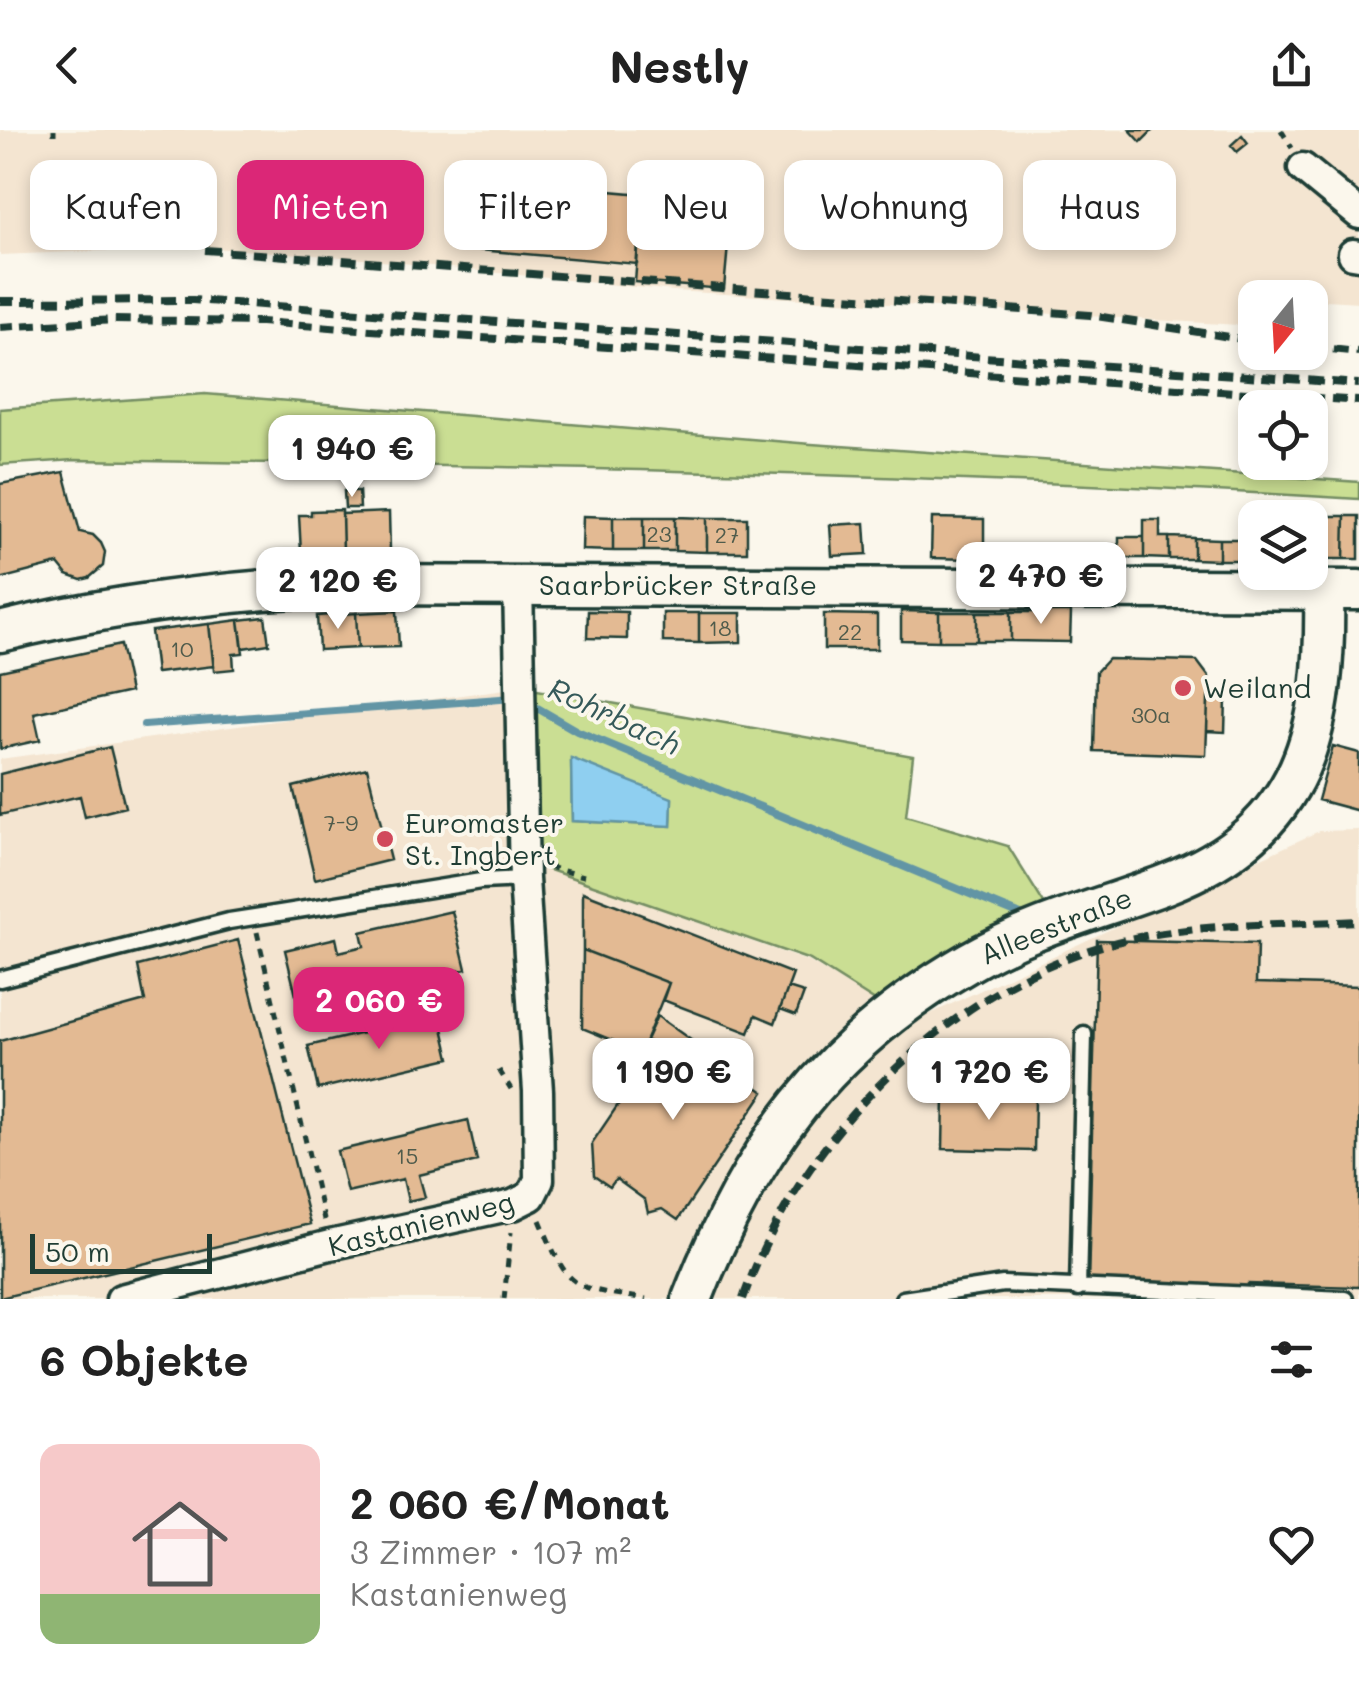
<!DOCTYPE html>
<html lang="de">
<head>
<meta charset="utf-8">
<style>
	:root { --surface:#fff; --page:#f6f6f6; --text:#222; --muted:#767676; --accent:#db2777 }
	body { margin:0; font-family:Mali,sans-serif; background:var(--page); color:var(--text); height:100vh; display:flex; flex-direction:column; font-size:38px; white-space:nowrap }
	* { box-sizing:border-box; margin:0 }
	p { font-size:32px; color:var(--muted) }
	.icon { flex:none; width:55px; height:55px; fill:none; stroke:currentColor; stroke-width:2; stroke-linecap:round; stroke-linejoin:round }
	.map { position:relative; height:1169px; overflow:hidden }
	.drawer { display:flex; flex-direction:column; background:var(--surface); flex:1 }
	.drawer>* { flex:none }
	.banner { position:absolute; left:30px; top:30px; width:1300px; height:90px; display:flex; gap:20px }
	.needle { width:65px; rotate:198deg }
	.controls { position:absolute; left:1238px; top:150px; display:grid; gap:20px }
	.controls a { display:grid; place-items:center; width:90px; height:90px; border-radius:20px; background:var(--surface); box-shadow:0 5px 15px #0003; font-size:50px }
	.scale { position:absolute; left:30px; bottom:25px; width:182px; box-sizing:border-box; padding-left:10px; border:5px solid #1f3d34; border-top:0; font-size:28px; line-height:35px; white-space:nowrap; color:#1f3d34; -webkit-text-stroke:8px #fbf7ec; paint-order:stroke }
	.price { position:absolute; translate:-50% -85px; padding:0 22px; border-radius:20px; background:#fff; color:#222; font-size:32px; line-height:65px; filter:drop-shadow(0 2px 5px #0008) }
	.price::after { content:''; position:absolute; left:50%; top:60px; width:30px; height:22px; margin-left:-15px; background:inherit; clip-path:polygon(0 0,100% 0,50% 100%) }
	.price.on { background:var(--accent); color:#fff }
	ul { padding:0; list-style:none }
	li { display:flex; align-items:center; gap:30px; height:250px; padding:0 40px }
	li span { display:grid; place-items:center; flex:none; width:280px; height:200px; border-radius:20px; color:#555 }
	li>.icon { margin-inline-start:auto }
	span .icon { width:120px; height:120px; fill:#fffc; stroke-width:1 }
	li b { font-size:42px }
	h2 { display:flex; justify-content:space-between; align-items:center; height:120px; padding:0 40px; font-size:42px }
	.chip { padding:0 35px; border-radius:20px; background:var(--surface); box-shadow:0 5px 15px #0003; font-size:35px; line-height:90px }
	.chip.on { background:var(--accent); color:#fff }
	header { display:flex; justify-content:space-between; align-items:center; height:130px; padding:0 40px; background:var(--surface); font-size:45px; font-weight:700 }
	.map>svg:first-child { display:block }
	.built { fill:#f4e5d1 }
	.green { fill:#cade93; stroke:#748e64; stroke-width:2.5; fill-rule:evenodd }
	.water { fill:#8fcff0; stroke:#6295a5; stroke-width:2.5 }
	.lines { fill:none; stroke-linecap:round; stroke-linejoin:round }
	.stream { stroke:#6295a5; stroke-width:8 }
	.building { fill:#e3ba93; stroke:#1f3d34; stroke-width:2.5 }
	.lane-casing { stroke:#1f3d34; stroke-width:21 }
	.street-casing { stroke:#1f3d34; stroke-width:35 }
	.secondary-casing { stroke:#1f3d34; stroke-width:45 }
	.path { stroke:#1f3d34; stroke-width:5; stroke-dasharray:8 8; stroke-linecap:butt }
	.lane { stroke:#fbf7ec; stroke-width:14 }
	.street { stroke:#fbf7ec; stroke-width:28 }
	.secondary { stroke:#fbf7ec; stroke-width:38 }
	.rail { stroke:#1f3d34; stroke-width:8; stroke-dasharray:15 8; stroke-linecap:butt }
	.poi-dot { fill:#d1495b; stroke:#fbf7ec; stroke-width:4 }
	.labels { text-anchor:middle; stroke-width:8; stroke-linejoin:round; paint-order:stroke }
	.number-label { font-size:22px; fill:#505c4c }
	.street-label { font-size:28px; fill:#1f3d34; stroke:#fbf7ec }
	.poi-label { font-size:28px; fill:#1f3d34; stroke:#fbf7ec; text-anchor:start }
	.water-label { font-size:30px; font-style:italic; fill:#355a5a; stroke:#fbf7ec }
</style>
</head>
<body>
<header><svg class="icon" aria-label="back" viewBox="0 0 24 24"><path d="M15 5l-7 7 7 7"/></svg>Nestly<svg class="icon" aria-label="share" viewBox="0 0 24 24"><path d="M12 15V3M7 8l5-5 5 5M5 13v7h14v-7"/></svg></header>
<div class="map">
<svg width="1359" height="1169" viewBox="0 0 1359 1169">
	<rect width="100%" height="100%" fill="#fbf7ec"/>
	<filter id="ink" filterUnits="userSpaceOnUse"><feTurbulence type="fractalNoise" baseFrequency=".01" numOctaves="2"/><feDisplacementMap in="SourceGraphic" scale="20" xChannelSelector="R" yChannelSelector="G"/><feConvolveMatrix kernelMatrix="1 2 1 2 8 2 1 2 1" color-interpolation-filters="sRGB"/></filter>
	<g filter="url(#ink)">
		<path class="built" d="M0,0h1359v172l-33,-2 -9,30 -7,-1v-31h-55v28l-581,-35 -331,-34 -145,-10 -198,8z
			M520,557l4,174 286,101 101,61 408,-192 40,-1v469h-1359v-540z"/>
		<path class="green" d="M205,264l606,50 548,38v17c-428,-26 -856,-33 -1285,-39l-74,5v-56z
			M520,557l393,69 -7,60 102,30 45,72 -162,93 -81,-51 -286,-99zM571,629l101,40 -1,27 -99,-5z"/>
		<path class="water" d="M571,628l101,40 -1,28 -99,-5z"/>
		<g class="lines">
			<path class="stream" d="M527,572l50,29 451,187
				M144,595l370,-27"/>
		</g>
		<path class="building" d="M1130,0h23l-12,12z
			M1242,5l6,8 -11,9 -6,-7z
			M486,50l156,14 -5,70 -157,-14z
			M642,64l90,7 -8,88 -89,-7z
			M64,342l16,60 13,3 8,8 4,9 -2,14 -14,12 -8,2 -14,-5 -9,-11 -58,15v-95z
			M344,361h15l1,17h-15z
			M342,380l1,42 -42,1 -2,-38h12v-4z
			M389,382l1,38 -47,2 -1,-38z
			M1308,385l16,1 -1,43h-13z
			M583,386l30,1v34l-31,-1z
			M1324,386h21l-1,43h-21z
			M1345,386h14v43h-15z
			M613,387h31v34h-31z
			M644,387h31v34h-31z
			M675,387l32,1v34l-32,-1z
			M707,388h40v34h-40z
			M932,388l52,1v26h-12v14l-41,-1z
			M1144,390h16v17h9v22l-25,-1z
			M865,393l2,31 -35,2 -2,-31z
			M1119,407h25v21h-25z
			M1169,407l25,1v21h-25z
			M1194,408l25,1v21l-25,-1z
			M1219,409h25l-1,21h-24z
			M1244,409h11v22l-12,-1z
			M397,481l2,36 -41,1 -2,-35z
			M588,481l39,1v27l-40,-1z
			M901,481l38,1v29l-38,-1z
			M939,482h38v29h-38z
			M977,482h34v29h-34z
			M1011,482h60l-1,30 -59,-1z
			M356,483l2,35 -39,2 -2,-34z
			M663,483h36v30l-36,-1z
			M699,483h42v29l-42,1z
			M824,484l53,1v34h-53z
			M265,487l4,27 -26,4 -4,-28z
			M239,490l4,33 -10,1 1,15 -20,2 -5,-47z
			M209,494l5,42 -58,7 -5,-42z
			M120,515l10,47 -96,21 6,27 -40,9v-78z
			M1108,529l89,2 12,16 -3,78 -112,-4 2,-79z
			M1208,569h18l-1,33 -18,-1z
			M1333,616l26,7v58l-41,-11z
			M110,617l15,60 -40,10 -5,-21 -80,19v-41z
			M367,638l23,92 -75,19 -22,-92z
			M583,762l210,82 -18,49 -19,-8 -7,18 -86,-33 6,-17 -86,-33z
			M452,781l14,58 -167,39 -14,-58 51,-12 3,14 25,-6 -3,-14z
			M238,810l72,284 -310,74v-257l145,-40 -7,-35z
			M1097,810l160,4 -1,39 103,3v301l-111,-3v6l-160,-5z
			M583,820l86,33 -28,69 -59,-24z
			M788,858l16,5 -8,22 -16,-6z
			M376,860l8,38 -24,6 -10,-38z
			M440,885l10,43 -132,31 -10,-43z
			M657,886l107,76 -86,128 -16,-11 -14,4 -3,-13 -29,-21 -6,8 -16,-11 -2,-33 66,-97 -12,-6z
			M944,965l91,2 -1,54 -91,-2z
			M468,990l9,41 -58,14 6,22 -17,4 -5,-22 -56,13 -10,-41z"/>
		<g class="lines">
			<defs>
				<path id="lane" d="M0,849l229,-58 252,-40 43,-2
					M1078,1159l6,-255
					M903,1169l100,-15 342,15"/>
				<path id="street" d="M1303,38l56,46
					M1353,124l6,1
					M121,1169l209,-54 183,-40 18,-9 8,-16 -1,-89 -14,-212 -6,-296"/>
				<path id="secondary" d="M0,502c113,-28 230,-42 347,-47l1012,5
					M692,1169c59,-151 135,-255 277,-337 62,-36 131,-53 197,-78 141,-54 161,-156 158,-294"/>
			</defs>
			<use href="#lane" class="lane-casing"/>
			<use href="#street" class="street-casing"/>
			<use href="#secondary" class="secondary-casing"/>
			<path class="path" d="M1281,0l11,18
				M54,5v-5
				M548,737l36,9
				M257,802l68,292
				M499,940l12,19
				M540,1090c30,72 30,67 106,79
				M504,1169l7,-67"/>
			<use href="#lane" class="lane"/>
			<use href="#street" class="street"/>
			<use href="#secondary" class="secondary"/>
			<path class="rail" d="M205,120l885,65 165,26
				M0,171l193,-1 1166,84
				M0,197l113,-7 148,2 1098,79
				M1310,217l49,5
				M743,1169c57,-163 211,-320 382,-359 77,-17 156,-15 234,-19"/>
		</g>
	</g>
	<g class="poi-dot">
		<circle cx="1183" cy="558" r="10"/>
		<circle cx="385" cy="709" r="10"/>
	</g>
	<g class="labels">
		<g class="number-label">
			<text x="659" y="412">23</text>
			<text x="727" y="413">27</text>
			<text x="720" y="506">18</text>
			<text x="850" y="510">22</text>
			<text x="182" y="527">10</text>
			<text x="1151" y="593">30a</text>
			<text x="341" y="701">7-9</text>
			<text x="407" y="1034">15</text>
		</g>
		<g class="street-label">
			<text x="678" y="465">Saarbrücker Straße</text>
			<text transform="translate(1056 796) rotate(-22)" y="10">Alleestraße</text>
			<text transform="translate(421 1094) rotate(-14)" y="10">Kastanienweg</text>
		</g>
		<g class="poi-label">
			<text x="1203" y="568">Weiland</text>
			<text x="405" y="703">Euromaster<tspan x="405" dy="32">St. Ingbert</tspan></text>
		</g>
		<g class="water-label">
			<text transform="translate(614 587) rotate(25)" y="10">Rohrbach</text>
		</g>
	</g>
</svg>
<div class="controls">
<a><svg class="needle" viewBox="-14 -14 28 28"><path d="M0-13l5 13h-10z" fill="#e53935"/><path d="M0 13l5-13h-10z" fill="#767676"/></svg></a>
<a><svg class="icon" aria-label="locate" viewBox="0 0 24 24"><circle cx="12" cy="12" r="6"/><path d="M12 2v4M12 18v4M2 12h4M18 12h4"/></svg></a>
<a><svg class="icon" aria-label="layers" viewBox="0 0 24 24"><path d="M12 4l9 5-9 5-9-5zM3 14l9 5 9-5"/></svg></a>
</div>
<div class="scale">50 m</div>
<b class="price" style="left:352px;top:370px">1 940 €</b>
<b class="price" style="left:1041px;top:497px">2 470 €</b>
<b class="price" style="left:338px;top:502px">2 120 €</b>
<b class="price on" style="left:379px;top:922px">2 060 €</b>
<b class="price" style="left:673px;top:993px">1 190 €</b>
<b class="price" style="left:989px;top:993px">1 720 €</b>
<div class="banner">
<a class="chip">Kaufen</a>
<a class="chip on">Mieten</a>
<a class="chip">Filter</a>
<a class="chip">Neu</a>
<a class="chip">Wohnung</a>
<a class="chip">Haus</a>
</div>
</div>
<section class="drawer">
<h2>6 Objekte<svg class="icon" aria-label="filters" viewBox="0 0 24 24"><path d="M4 7h16M4 17h16"/><circle cx="9" cy="7" r="2"/><circle cx="15" cy="17" r="2"/></svg></h2>
<ul>
<li><span style="background:linear-gradient(#f6c9c9 75%,#8fb573 0)"><svg class="icon" aria-label="home" viewBox="0 0 24 24"><path d="M3 11l9-7 9 7M6 9v11h12V9"/></svg></span><div><b>2 060 €/Monat</b><p>3 Zimmer · 107 m²</p><p>Kastanienweg</p></div><svg class="icon" aria-label="heart" viewBox="0 0 24 24"><path d="M12 20l-8-8c-3-5 5-10 8-4 3-6 11-1 8 4z"/></svg></li>
</ul>
</section>
</body>
</html>
